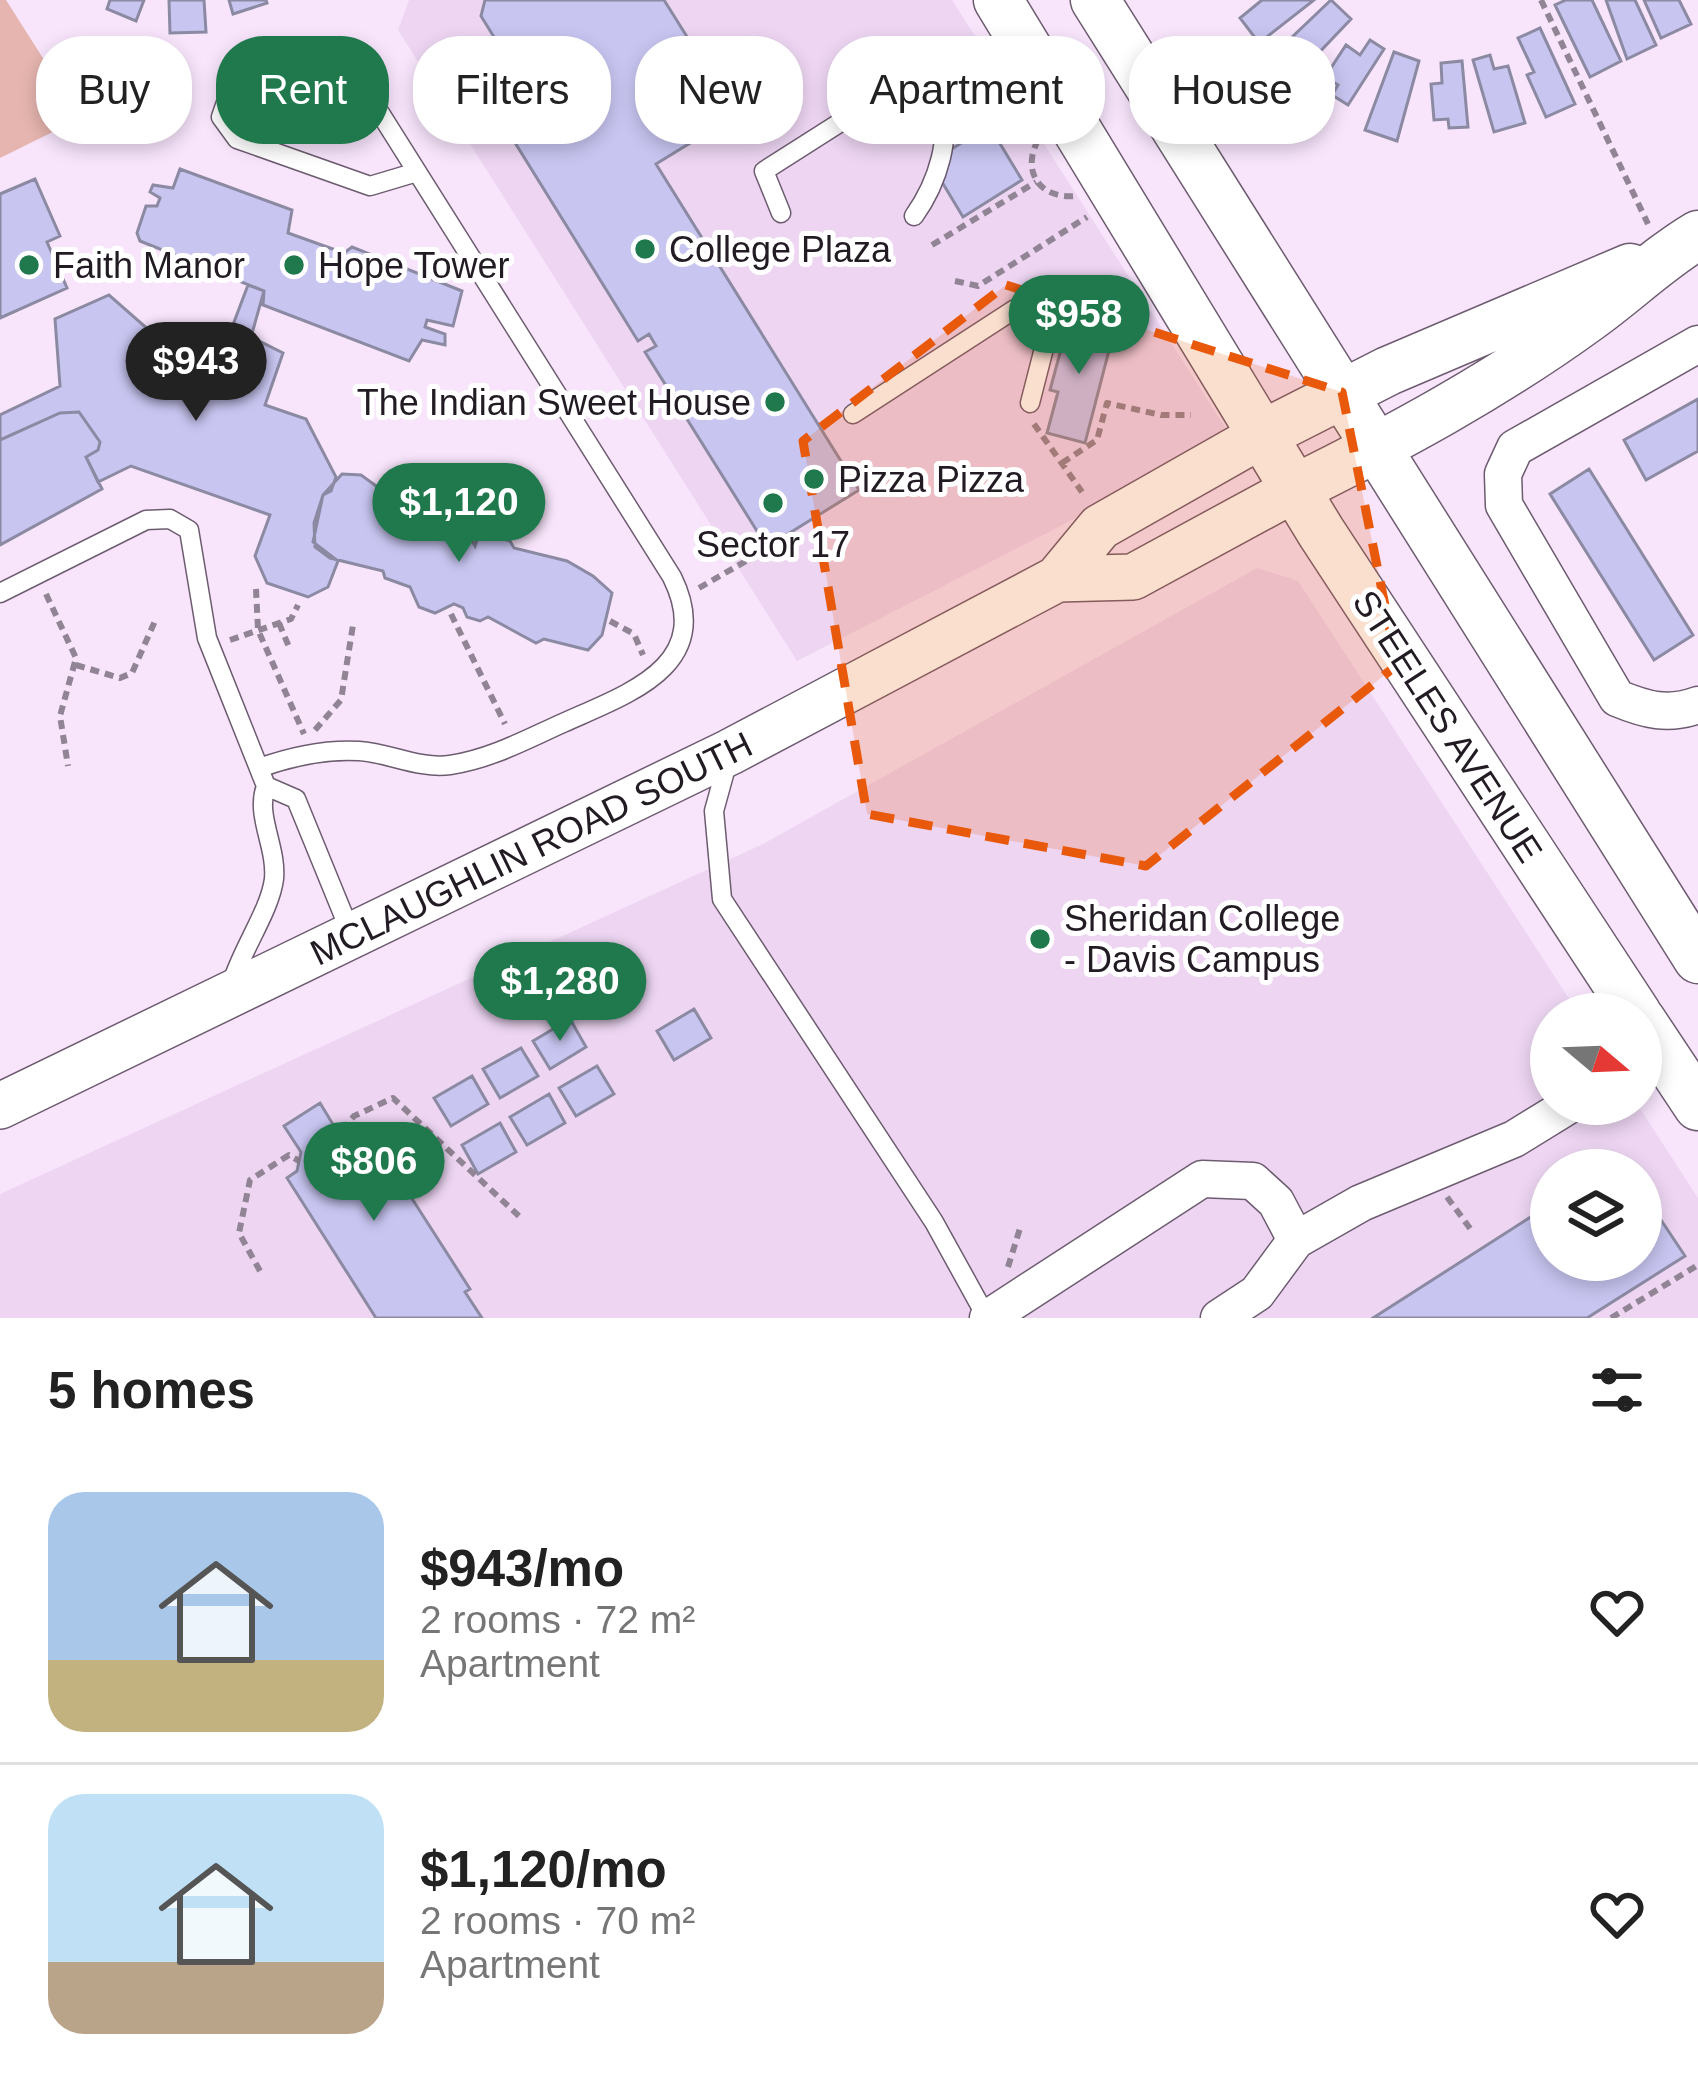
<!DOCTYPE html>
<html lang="en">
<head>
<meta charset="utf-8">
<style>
	:root { --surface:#fff; --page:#f2f2f2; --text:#222; --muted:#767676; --line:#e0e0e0; --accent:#20794d }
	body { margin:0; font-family:Helvetica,sans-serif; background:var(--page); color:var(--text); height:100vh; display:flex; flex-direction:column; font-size:45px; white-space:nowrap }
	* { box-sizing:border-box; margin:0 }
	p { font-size:39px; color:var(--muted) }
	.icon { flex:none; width:66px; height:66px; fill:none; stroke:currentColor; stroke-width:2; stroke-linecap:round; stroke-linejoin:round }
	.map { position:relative; height:1318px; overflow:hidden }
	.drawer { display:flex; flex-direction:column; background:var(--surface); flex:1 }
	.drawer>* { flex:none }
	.banner { position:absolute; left:36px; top:36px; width:1626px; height:108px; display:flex; gap:24px }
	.needle { width:78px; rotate:109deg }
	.tools { position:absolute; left:1530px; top:993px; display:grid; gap:24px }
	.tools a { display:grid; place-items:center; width:132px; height:132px; border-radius:50%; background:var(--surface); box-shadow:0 6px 18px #0003; font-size:60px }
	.price { position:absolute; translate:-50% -102px; padding:0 27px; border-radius:42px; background:var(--accent); color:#fff; font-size:39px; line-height:78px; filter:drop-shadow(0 3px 6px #0008) }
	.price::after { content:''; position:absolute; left:50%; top:72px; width:36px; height:27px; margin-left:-18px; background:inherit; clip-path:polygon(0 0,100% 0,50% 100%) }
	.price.current { background:#222; color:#fff }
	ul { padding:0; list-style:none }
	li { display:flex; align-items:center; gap:36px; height:300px; padding:0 48px }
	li+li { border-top:3px solid var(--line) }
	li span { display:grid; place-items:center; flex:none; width:336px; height:240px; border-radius:36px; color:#555 }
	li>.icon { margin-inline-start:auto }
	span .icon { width:144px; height:144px; fill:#fffc; stroke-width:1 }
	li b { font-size:51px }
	h2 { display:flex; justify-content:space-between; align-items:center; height:144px; padding:0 48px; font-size:51px }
	.pill { padding:0 42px; border-radius:48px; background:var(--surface); box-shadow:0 6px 18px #0003; font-size:42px; line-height:108px }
	.pill.current { background:var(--accent); color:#fff }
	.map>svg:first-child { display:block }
	.built { fill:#eed6f3; fill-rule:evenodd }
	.green { fill:#e6b5af }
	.building { fill:#c8c5f1; stroke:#8c8aa3; stroke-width:3 }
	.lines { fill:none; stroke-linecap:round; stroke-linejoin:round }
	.service-casing { stroke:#6d5c70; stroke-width:21 }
	.minor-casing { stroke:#6d5c70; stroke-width:39 }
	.tertiary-casing { stroke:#6d5c70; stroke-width:48 }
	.secondary-casing { stroke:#6d5c70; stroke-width:51 }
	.path { stroke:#918494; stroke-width:6; stroke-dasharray:9 6; stroke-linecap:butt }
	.service { stroke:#fff; stroke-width:18 }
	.minor { stroke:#fff; stroke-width:36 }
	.tertiary { stroke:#fff; stroke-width:45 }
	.secondary { stroke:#fff; stroke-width:48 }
	.marked { fill:#e8590c; fill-opacity:0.2; stroke:#e8590c; stroke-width:9; stroke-dasharray:24 15; stroke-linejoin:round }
	.poi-dot { fill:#20794d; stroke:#fff; stroke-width:4.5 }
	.labels { text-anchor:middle; stroke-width:10; stroke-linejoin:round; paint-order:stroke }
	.poi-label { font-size:36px; fill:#221b23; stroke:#fff; text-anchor:start }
	.street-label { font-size:36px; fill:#221b23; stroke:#fff }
</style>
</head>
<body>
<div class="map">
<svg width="1698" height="1318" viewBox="0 0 1698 1318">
	<rect width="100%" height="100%" fill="#f8e5fc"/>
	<path class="built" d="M409,0h543l280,438 -435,223 -399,-631z
		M1257,568l41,13 281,433h-28v90h86l61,94v120h-1698v-124l763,-350zM1551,1170h90v90h-90z"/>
	<path class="green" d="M0,0h6l75,118 -81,40z"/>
	<path class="building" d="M110,0h34l-8,21 -29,-12z
		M169,0h35l2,32 -36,1z
		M229,0h37l1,3 -34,11z
		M485,0h179l62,99 -5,25 -65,40 203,326 -92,57 -122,-195 11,-6 -7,-12 -11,7 -142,-229 32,-20 -47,-76z
		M1262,0h52l-55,43 -19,-25z
		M1331,0l20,19 -60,63 -22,-23z
		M1566,0h26l29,61 -31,16 -35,-72z
		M1606,0h29l21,45 -29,14z
		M1644,0h35l12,24 -30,14z
		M1540,28l35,76 -29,13 -19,-42 7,-3 -16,-34z
		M1370,40l14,9 -36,56 -16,-10 6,-10 -13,-8 21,-32 14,10z
		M1394,52l25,9 -22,80 -32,-11z
		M1490,55l4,14 14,-3 17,57 -31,9 -21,-72z
		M1462,61l6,66 -19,1 -1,-9 -14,1 -3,-36 11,-1 -1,-20z
		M973,99l49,81 -59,37 -21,-35 8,-32 29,-18 -17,-26z
		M180,169l112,41 -4,23 56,20 8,-6 110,44 -9,35 -26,-6 -2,7 20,7v11l-23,-5 -13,21 -146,-56 1,-14 -124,-50 -3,-8 9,-27h11l3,-8 -10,-6 3,-7 20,3z
		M35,179l25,57 -13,6 20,46 -67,30v-124z
		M248,285l16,6 -13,46 32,16 -18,52 41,14 30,58 -5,14 -8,4 -10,47 25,19 -10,26 -20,10 -41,-14 -12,-27 15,-41 -139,-49 -33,16 -12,-25 12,-7 2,-8 -21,-30 -19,1 -60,27v-25l60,-29 -5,-67 54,-24 50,44 33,11 9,-26 30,6z
		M1082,301l16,9 -5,20 20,5 -28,108 -38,-10 11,-41 -8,-2 13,-48 6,2z
		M1698,399v52l-52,29 -22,-40z
		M79,412l21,30 -2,8 -12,7 16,32 -102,56v-105l60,-27z
		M1589,469l104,166 -39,25 -104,-166z
		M342,474l19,1 18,13 53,14 15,14 -5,13 30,11 3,6 3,-9 16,-1 16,5 4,7 53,13 26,15 19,17 -10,42 -14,15 -44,-11 -8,4 -48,-26 -8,4 -13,-4 -4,-9 -9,-4 -19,9 -16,-6 -9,-20 -25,-9 -2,-7 -53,-13 -15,-11 -1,-24 9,-28z
		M694,1009l17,29 -37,22 -17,-29z
		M570,1019l16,28 -36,22 -17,-28z
		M521,1048l17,28 -38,22 -17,-29z
		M597,1066l17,28 -38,22 -17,-28z
		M472,1076l16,28 -37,22 -17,-28z
		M549,1094l16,29 -38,22 -17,-28z
		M320,1103l17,28 18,3 11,-7 104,162 -5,3 17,26h-106l-89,-140 10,-7 4,-19 -17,-26z
		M500,1123l16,29 -38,22 -16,-29z
		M1641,1190l44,66 -98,62h-214l178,-114v56h90z"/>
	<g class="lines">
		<defs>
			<path id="service" d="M781,213l-17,-42 124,-79 28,-2 20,7c20,36 0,88 -22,119
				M853,414l162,-105 37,8 -22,86
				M0,593l146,-73 24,-1 19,11 18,108 59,148c-11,30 11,60 8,93 -4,32 -34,73 -43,107
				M728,760l-14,51 8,88 212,323 53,96
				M259,768c31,-11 66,-19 100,-17 31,2 59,18 91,14 41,-6 77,-26 113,-42 64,-29 153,-57 109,-146l-292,-464 -41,-58c-44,-3 -73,15 -109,36l-9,26 16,22 133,47 47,-14
				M266,786l30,13 56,137"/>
			<path id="minor" d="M1698,344l-183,104 -12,26 1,31 113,193c29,12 51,18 81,7
				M988,1318l214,-139 51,2 23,21 20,38
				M1219,1318l38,-25 39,-53 65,-37 153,-64 57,-35"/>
			<path id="tertiary" d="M1057,579l76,-2 162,-88
				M0,1106l730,-354 153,-81 174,-92 43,-52 162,-92"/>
			<path id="secondary" d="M998,0l323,532 316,482
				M1095,0l603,959
				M1262,435l126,-64 242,-103
				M1295,489c101,-50 201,-104 293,-171 38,-27 70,-59 110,-83
				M1641,1020l57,86"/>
		</defs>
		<use href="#service" class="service-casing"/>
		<use href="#minor" class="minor-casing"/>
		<use href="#tertiary" class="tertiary-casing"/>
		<use href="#secondary" class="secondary-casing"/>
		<path class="path" d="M1541,0l107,224
			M1038,140c-17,32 2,59 37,56
			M932,245l104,-63
			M955,281l23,5 109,-69
			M1034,424l48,68
			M1062,463l35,-23 10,-37 54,12h30
			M699,588l59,-34
			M256,589l2,41 46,104
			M46,594l30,64 -16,58 8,50
			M451,614l54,110
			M610,621l24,13 9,21
			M279,623l10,24
			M230,640l61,-21 7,-14
			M76,665l44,13 12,-5 23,-52
			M315,730l26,-30 12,-75
			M342,1130l12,-14 39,-18 128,120
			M1447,1197l25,34
			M1008,1267l13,-42
			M260,1271l-21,-38 11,-53 39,-25 10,6
			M1611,1318l87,-53"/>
		<use href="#service" class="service"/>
		<use href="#minor" class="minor"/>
		<use href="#tertiary" class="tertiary"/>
		<use href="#secondary" class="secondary"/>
	</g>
	<path class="marked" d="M1006,285l336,107 55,273 -251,201 -279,-52 -64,-373z"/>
	<g class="poi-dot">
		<circle cx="645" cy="249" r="12"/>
		<circle cx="29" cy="265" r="12"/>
		<circle cx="294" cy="265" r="12"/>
		<circle cx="775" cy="402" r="12"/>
		<circle cx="814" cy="479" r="12"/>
		<circle cx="773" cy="503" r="12"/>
		<circle cx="1040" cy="939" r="12"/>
	</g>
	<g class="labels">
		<g class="poi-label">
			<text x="669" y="262">College Plaza</text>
			<text x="53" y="278">Faith Manor</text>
			<text x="318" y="278">Hope Tower</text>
			<text x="751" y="415" text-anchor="end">The Indian Sweet House</text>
			<text x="838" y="492">Pizza Pizza</text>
			<text x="773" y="557" text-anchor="middle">Sector 17</text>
			<text x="1064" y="931">Sheridan College<tspan x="1064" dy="41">- Davis Campus</tspan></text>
		</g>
		<g class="street-label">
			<text transform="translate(1448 726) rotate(57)" y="13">STEELES AVENUE</text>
			<text transform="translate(531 848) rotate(-26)" y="13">MCLAUGHLIN ROAD SOUTH</text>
		</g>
	</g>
</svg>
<div class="tools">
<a><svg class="needle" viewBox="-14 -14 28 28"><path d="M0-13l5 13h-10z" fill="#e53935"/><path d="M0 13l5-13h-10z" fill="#767676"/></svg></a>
<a><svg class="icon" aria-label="layers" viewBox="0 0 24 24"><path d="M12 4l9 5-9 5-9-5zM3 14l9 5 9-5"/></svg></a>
</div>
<b class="price" style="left:1079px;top:377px">$958</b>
<b class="price current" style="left:196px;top:424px">$943</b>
<b class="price" style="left:459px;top:565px">$1,120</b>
<b class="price" style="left:560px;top:1044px">$1,280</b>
<b class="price" style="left:374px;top:1224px">$806</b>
<div class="banner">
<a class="pill">Buy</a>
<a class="pill current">Rent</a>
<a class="pill">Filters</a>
<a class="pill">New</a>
<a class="pill">Apartment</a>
<a class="pill">House</a>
</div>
</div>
<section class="drawer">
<h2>5 homes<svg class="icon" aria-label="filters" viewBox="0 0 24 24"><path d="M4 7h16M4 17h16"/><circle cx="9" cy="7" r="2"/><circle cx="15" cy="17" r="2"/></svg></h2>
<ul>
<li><span style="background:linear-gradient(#a9c7e8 70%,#c2b280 0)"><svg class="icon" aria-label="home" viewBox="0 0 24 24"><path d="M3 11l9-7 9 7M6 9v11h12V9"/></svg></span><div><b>$943/mo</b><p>2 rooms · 72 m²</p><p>Apartment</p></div><svg class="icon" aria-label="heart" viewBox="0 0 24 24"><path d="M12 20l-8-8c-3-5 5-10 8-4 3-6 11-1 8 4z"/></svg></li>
<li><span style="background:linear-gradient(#bfe0f5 70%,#b9a48a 0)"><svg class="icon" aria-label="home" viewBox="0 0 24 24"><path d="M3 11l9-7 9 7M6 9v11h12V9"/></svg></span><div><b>$1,120/mo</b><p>2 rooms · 70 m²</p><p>Apartment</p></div><svg class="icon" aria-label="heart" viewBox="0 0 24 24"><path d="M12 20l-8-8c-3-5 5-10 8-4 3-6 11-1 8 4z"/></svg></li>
</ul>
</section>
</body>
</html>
